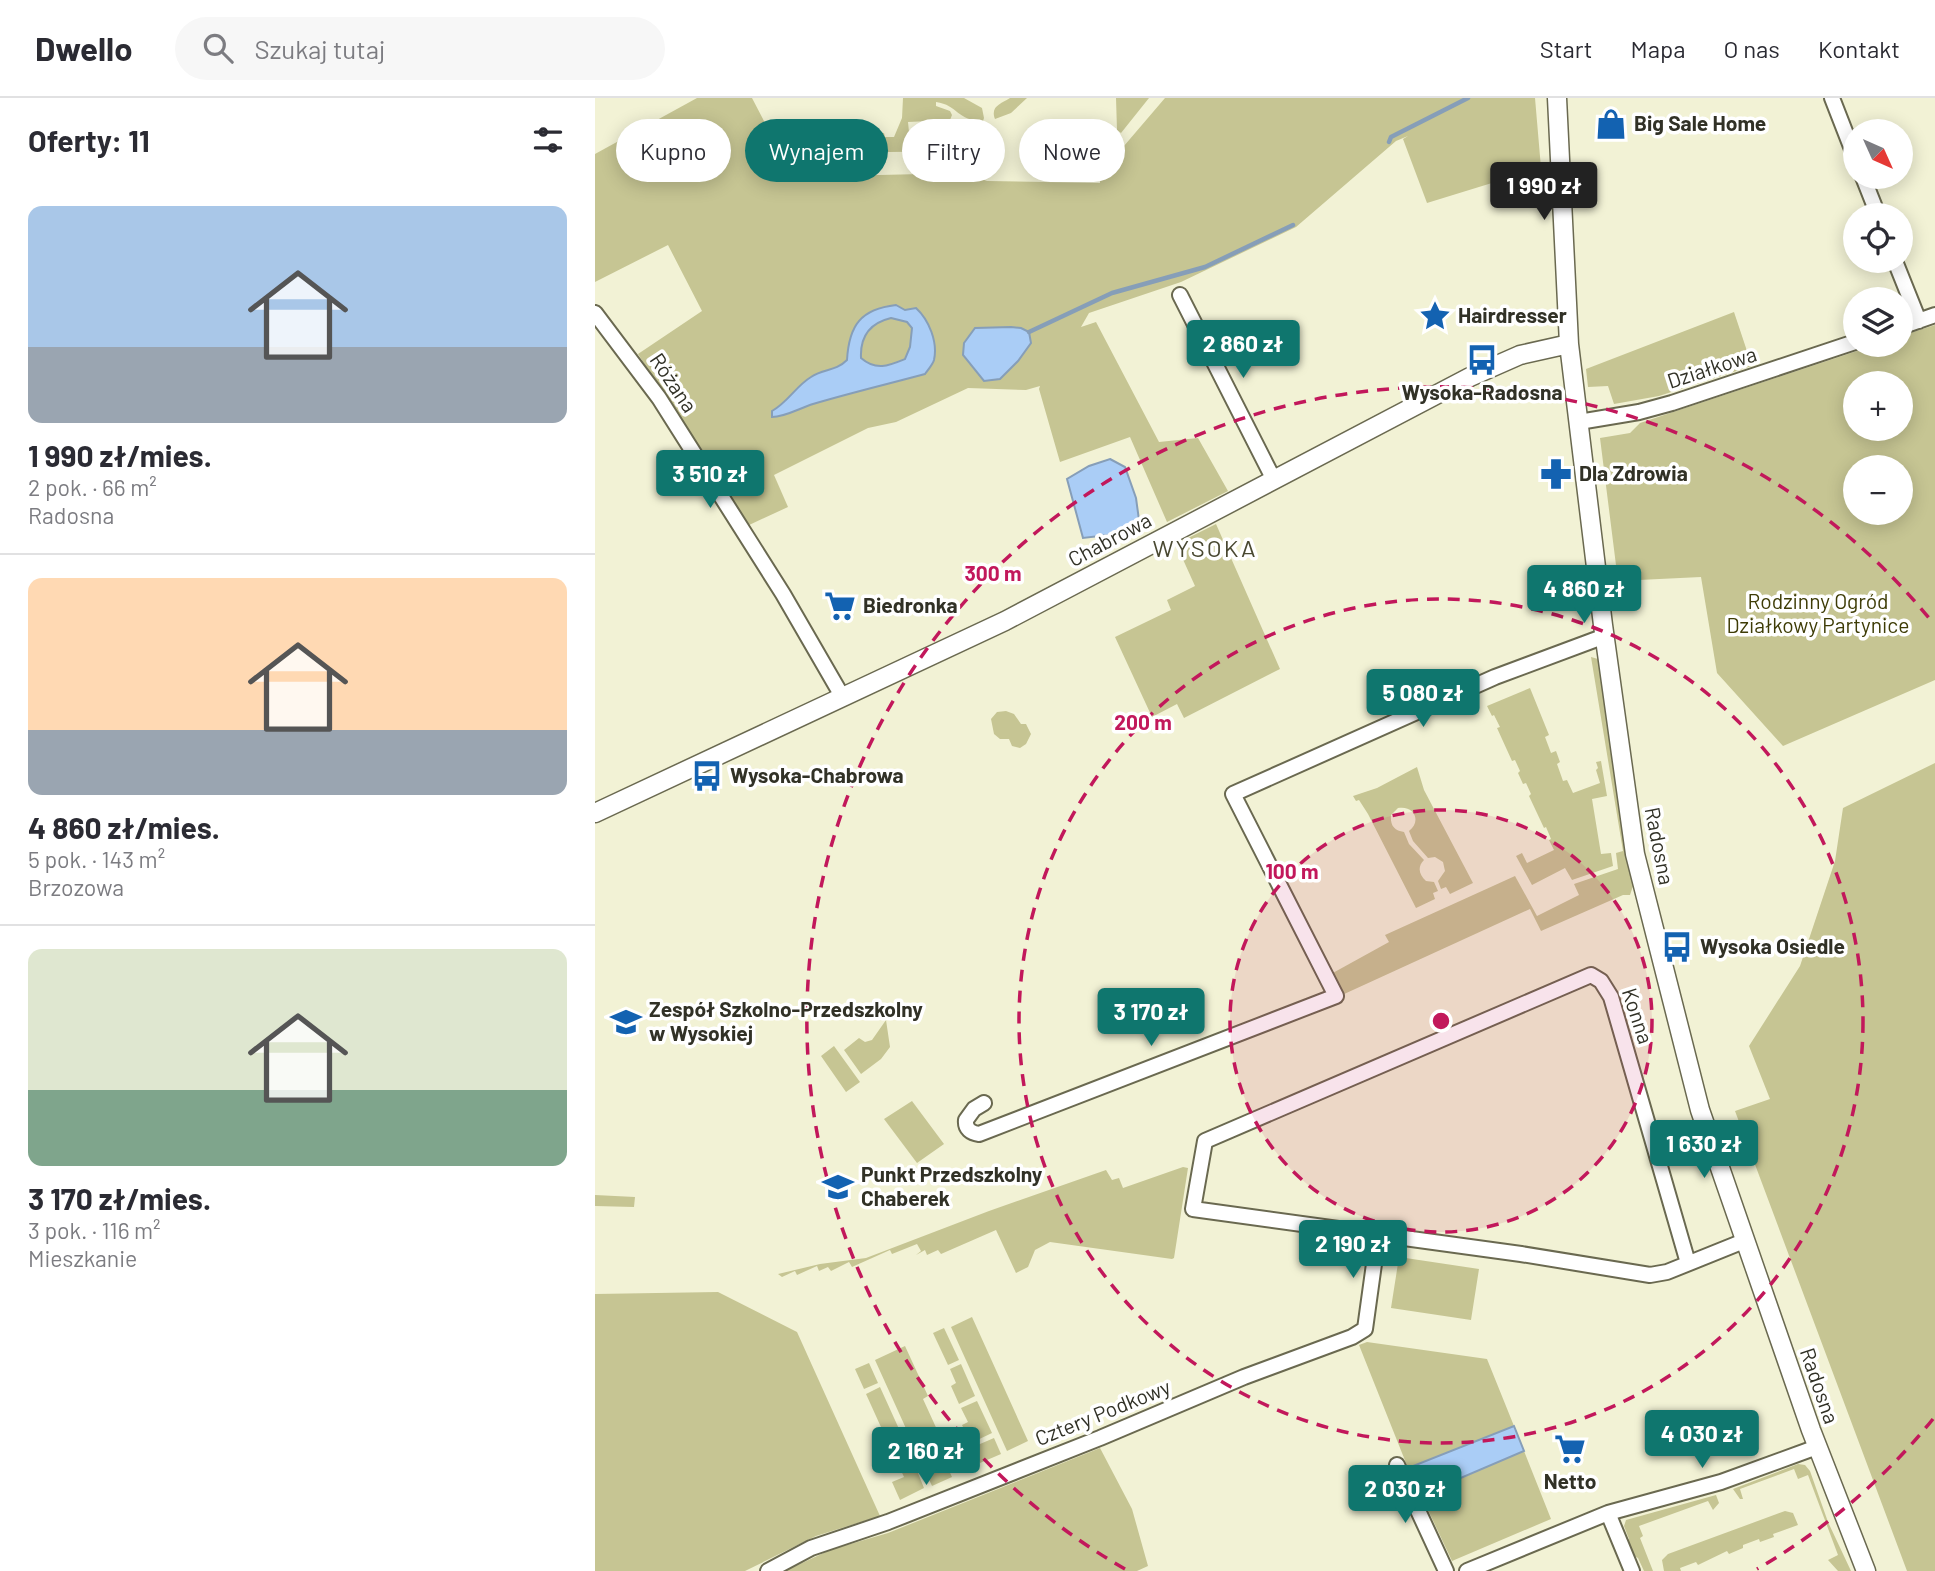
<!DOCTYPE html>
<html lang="pl">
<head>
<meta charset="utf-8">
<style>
	:root { --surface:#fff; --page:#f7f7f7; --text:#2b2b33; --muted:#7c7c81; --line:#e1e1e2; --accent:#0f766e }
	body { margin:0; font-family:Barlow,sans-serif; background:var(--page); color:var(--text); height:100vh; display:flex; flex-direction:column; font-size:26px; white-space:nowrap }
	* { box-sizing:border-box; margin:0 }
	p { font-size:23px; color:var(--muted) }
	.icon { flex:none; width:38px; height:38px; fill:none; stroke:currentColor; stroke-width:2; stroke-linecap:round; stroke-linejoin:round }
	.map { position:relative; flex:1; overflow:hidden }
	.side { display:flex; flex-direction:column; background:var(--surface); width:595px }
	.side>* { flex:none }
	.guide { position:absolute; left:21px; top:21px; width:665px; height:63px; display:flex; gap:14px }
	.needle { width:46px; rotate:135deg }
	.buttons { position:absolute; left:1248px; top:21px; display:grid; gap:14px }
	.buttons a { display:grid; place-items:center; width:70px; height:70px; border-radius:50%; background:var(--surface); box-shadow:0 4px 18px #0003; font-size:35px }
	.price { position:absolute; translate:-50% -60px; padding:0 16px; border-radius:7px; background:var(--accent); color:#fff; font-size:23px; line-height:46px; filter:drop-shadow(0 2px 4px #0008) }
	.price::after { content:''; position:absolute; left:50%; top:42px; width:21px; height:16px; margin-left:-10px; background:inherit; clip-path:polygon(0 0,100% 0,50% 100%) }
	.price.on { background:#222; color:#fff }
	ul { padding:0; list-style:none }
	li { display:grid; align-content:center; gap:14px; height:371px; padding:0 28px }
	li+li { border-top:2px solid var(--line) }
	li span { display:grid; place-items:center; height:217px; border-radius:14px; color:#555 }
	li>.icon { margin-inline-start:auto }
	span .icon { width:126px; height:126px; fill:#fffc; stroke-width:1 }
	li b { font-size:30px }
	h2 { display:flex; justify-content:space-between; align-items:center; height:84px; padding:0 28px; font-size:30px }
	.pill { padding:0 24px; border-radius:32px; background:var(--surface); box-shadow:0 4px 18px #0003; font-size:24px; line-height:63px }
	.pill.on { background:var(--accent); color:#fff }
	header { display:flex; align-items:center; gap:42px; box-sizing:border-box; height:98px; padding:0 35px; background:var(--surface); border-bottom:2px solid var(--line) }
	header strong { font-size:33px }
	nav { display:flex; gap:38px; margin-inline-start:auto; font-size:24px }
	.search { width:490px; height:63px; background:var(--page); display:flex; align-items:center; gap:18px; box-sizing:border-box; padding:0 24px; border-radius:38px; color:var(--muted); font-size:26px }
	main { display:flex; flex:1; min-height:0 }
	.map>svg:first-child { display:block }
	.green { fill:#c6c593; fill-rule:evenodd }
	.water { fill:#aacdf6; stroke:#869eb8; stroke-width:2; fill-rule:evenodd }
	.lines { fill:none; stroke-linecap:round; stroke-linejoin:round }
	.stream { stroke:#869eb8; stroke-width:4.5 }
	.minor-casing { stroke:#6a6950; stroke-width:18 }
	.tertiary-casing { stroke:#6a6950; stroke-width:21 }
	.minor { stroke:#fff; stroke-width:14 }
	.tertiary { stroke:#fff; stroke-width:18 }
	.ring { fill:none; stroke:#c2185b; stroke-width:3.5; stroke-dasharray:12 9 }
	.labels { text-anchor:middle; stroke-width:7; stroke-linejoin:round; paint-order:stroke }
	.poi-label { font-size:21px; font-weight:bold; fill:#313126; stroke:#fff; text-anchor:start }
	.street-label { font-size:21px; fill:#313126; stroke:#fff }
	.park-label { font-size:21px; fill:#3e3c06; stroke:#fff }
	.quarter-label { font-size:24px; letter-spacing:2px; fill:#494831; stroke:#fff }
	.centre { fill:#c2185b; stroke:#fff; stroke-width:3.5 }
	.ring-label { font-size:21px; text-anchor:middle; font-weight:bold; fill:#c2185b; stroke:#fff; stroke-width:7; stroke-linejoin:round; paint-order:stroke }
</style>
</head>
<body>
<header>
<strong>Dwello</strong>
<div class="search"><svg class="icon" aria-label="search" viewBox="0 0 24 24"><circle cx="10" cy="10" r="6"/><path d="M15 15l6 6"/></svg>Szukaj tutaj</div>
<nav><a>Start</a><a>Mapa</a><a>O nas</a><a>Kontakt</a></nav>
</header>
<main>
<section class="side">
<h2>Oferty: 11<svg class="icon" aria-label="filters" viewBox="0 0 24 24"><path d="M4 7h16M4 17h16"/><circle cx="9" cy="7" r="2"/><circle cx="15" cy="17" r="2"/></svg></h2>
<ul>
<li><span style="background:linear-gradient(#a9c7e8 65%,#9aa5b1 0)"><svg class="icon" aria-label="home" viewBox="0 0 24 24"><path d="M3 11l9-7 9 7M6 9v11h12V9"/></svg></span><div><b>1 990 zł/mies.</b><p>2 pok. · 66 m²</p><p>Radosna</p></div></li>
<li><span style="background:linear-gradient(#ffd9b3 70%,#9aa5b1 0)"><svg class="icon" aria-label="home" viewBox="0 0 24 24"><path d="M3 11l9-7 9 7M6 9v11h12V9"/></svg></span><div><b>4 860 zł/mies.</b><p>5 pok. · 143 m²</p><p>Brzozowa</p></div></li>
<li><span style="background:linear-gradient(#dfe7d0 65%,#7fa58c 0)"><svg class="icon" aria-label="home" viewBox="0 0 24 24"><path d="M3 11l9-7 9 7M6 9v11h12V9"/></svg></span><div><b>3 170 zł/mies.</b><p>3 pok. · 116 m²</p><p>Mieszkanie</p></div></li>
</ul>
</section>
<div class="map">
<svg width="1340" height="1473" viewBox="0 0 1340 1473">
	<rect width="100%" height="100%" fill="#f2f2d5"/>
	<path class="green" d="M102,0h55l41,79 172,-4 22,8 113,2v-9l65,-76h370l6,70 -114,35 -24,-64 5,-3 -12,5 -100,86 -115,55 -92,31 -8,14 15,-5 63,120 39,-4 30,53 -61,31 -37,-85 -70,25 -21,-73 1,-3 -14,4 -58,-2 -72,34 -28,6 -94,47 14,32 -41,19 -109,-172 64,-43 -34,-66 -73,37v-128z
		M308,0h61l18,10 2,10 -1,3c-26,0 -25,-16 -47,-19v4l14,5 2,4 -2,5 -42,2 1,10 44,-1 12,-4 2,24 -156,2 2,-14 10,-6h61l1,4h9l8,-19z
		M415,0h17l-16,15 -16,6c-5,-13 6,-15 15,-21z
		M521,0h33l-28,35 -4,-3z
		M1139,214l18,54 -93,30 -45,8 -6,-18 -20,1 -2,-18z
		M1340,227v355l-152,66 -66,-73 -16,-96 -83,4 -18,-143 30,-5 10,-10 235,-78h26v-9zM1260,285h46v46h-46zM1260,369h46v46h-46z
		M621,426l64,145 -96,49 -7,-14 -25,13 -37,-80 56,-27 -4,-10 28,-14 -19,-42z
		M996,559l7,2 16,116 19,111 -3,9h-7l-82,36 -11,-22 -188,86 -11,-21 58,-32 -4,-7 130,-59 22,40 42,-21 -5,-11 44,-15 -2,-16 7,-2z
		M935,590l19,47 -4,2 6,16 5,-2 4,11 -3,2 6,17 4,-1 6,13 27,-10 -4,-13 2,-2 -2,-6 5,-1 6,35 -15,3 9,55 10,-1 2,13 -41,14 -7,-12 -33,17 -16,-29 6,-3 5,10 27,-13 -5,-10 2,-1 -5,-12 -2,1 -15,-32 2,-2 -5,-11 -3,1 -5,-11 2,-2 -5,-11 -3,1 -15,-33 3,-1 -6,-12 -2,1 -5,-10z
		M411,613l8,3 7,10h5l5,10 -5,10 -6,4 -8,-2 -3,-7h-9l-6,-5 -3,-15 6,-7z
		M1340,665v808h-28l-172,-460 35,-12 -21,-53 51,-80 35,-105 8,-53z
		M822,669l7,23 49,93 -23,11 -4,-7 -5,2 -3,-8 7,-10 -2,-9 -8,-5 -7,1 -15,-17 -4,-10c13,-10 5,-26 -11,-23l-7,7c-1,10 3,16 13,17l5,12 15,16c-7,7 -5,15 2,21l8,1 4,9 -5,2 2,6 -19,9 -48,-94 -9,-14 -3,1 -3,-5 24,-8z
		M291,922l4,27 -9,12 -20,15 -17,-24 15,-12 6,4 7,-2z
		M239,948l26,36 -14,10 -25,-36z
		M317,1003l32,43 -27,19 -33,-44z
		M588,1069l5,1 -14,90 -2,1 -122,-17 -15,8 -7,17 -12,6 -20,-43 -55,24 -3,-4 -11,5 -2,-5 -9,5 5,-4 -4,-7 -25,10 -2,-4 -38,17 -3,-5 -18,9 -3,-4 -9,4 -2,-5 -20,9 -2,-4 -13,6 -4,-3 42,-10 46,-6 123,-47 117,-41 6,10 7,-2 4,10z
		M0,1097l40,2 -1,10 -39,-1z
		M804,1159l80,12 -8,51 -80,-12z
		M123,1194l79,40 83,184 -64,20 -71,35h-150v-277z
		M377,1219l56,124 -21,10 -56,-124z
		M349,1230l15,32 -11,5 -15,-32z
		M772,1244l120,17 27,67 -106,42 -49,-123z
		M310,1248l23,50 -5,3 16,35 -5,4 18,39 -20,9 -57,-126z
		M274,1265l9,20 -14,6 -9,-20z
		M366,1266l14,32 -16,8 -8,-18 5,-3 -6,-14z
		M285,1289l29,64 -14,7 -29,-64z
		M382,1303l15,32 -21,10 -9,-18 6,-3 -7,-14z
		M399,1340l7,16 -21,9 -7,-16z
		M505,1350l32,61 16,57 -11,5h-352l45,-21 58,-17z
		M929,1353l27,68 -99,42 -31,-66z
		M316,1358l13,32 -24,12 -8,-18 12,-5 -7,-15z
		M1203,1366l7,1 5,6 18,51 23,49h-13l-10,-11 10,-5 -30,-80 -10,4 -4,-10 -54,20 3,10h-3l-7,-10z
		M1121,1397l3,8 -6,7 -5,-9 -69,25 4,10 -3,2 13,33h-9l-6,-13 -6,-3 -7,-14 4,-2 -5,-13 2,-6z
		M1190,1413l8,2 5,12 -25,9 1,3 -14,5 -1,-3 -16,6v3l-14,6 -2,-3 -29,14 -2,-3 -16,6 1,3h-17l-2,-11 6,-6z"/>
	<path class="water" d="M301,207l9,5 11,-2c13,12 22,34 18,52 -1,4 -6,10 -9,14 -37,10 -75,19 -112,30 -13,4 -28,13 -41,13v-6c16,-9 24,-25 39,-34 13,-9 24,-5 36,-17 2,-35 14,-51 49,-55zM296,220l16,4 5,6 -2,19 -5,12c-17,7 -29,12 -44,-1 -1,-21 9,-35 30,-40z
		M416,229l10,1 8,4 2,11 -13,18 -18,18 -16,2 -21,-26 1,-12 11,-15z
		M515,361l15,8 11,31 3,22 -31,15 -25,3 -16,-59 22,-13z
		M919,1328l10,25 -103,44 -13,-27z"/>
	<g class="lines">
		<path class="stream" d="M794,44l2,-5 77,-39
			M434,234l83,-39 93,-26 88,-42"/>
		<defs>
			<path id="minor" d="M1237,0l23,59
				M1268,79l15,38
				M1300,163l24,60
				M585,197l94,185
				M0,215l64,85 124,196 59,102
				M1306,229l34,-12
				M984,324l60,-10 33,-9 183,-61
				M389,1005l-10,6 -8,11c-1,9 5,13 13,14l357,-138 -103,-202 262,-117 110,-41
				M1093,1165l-77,-266 -10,-16 -10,-6 -386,166 -12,68 328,45 129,21 17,-3 77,-31
				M802,1367l49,106
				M1013,1415l24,58
				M173,1473l43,-23 77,-26 212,-84 144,-61 108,-40 13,-8 13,-94
				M872,1473l141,-58 113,-31 96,-35"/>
			<path id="tertiary" d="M962,0l12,246 34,281 32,229 65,256 111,320 55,141
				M0,715l410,-192 465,-244 50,-22 49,-11"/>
		</defs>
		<use href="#minor" class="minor-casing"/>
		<use href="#tertiary" class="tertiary-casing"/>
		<use href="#minor" class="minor"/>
		<use href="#tertiary" class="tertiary"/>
	</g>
	<circle cx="846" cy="923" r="211" fill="#c2185b" fill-opacity=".12"/>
	<g class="ring">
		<circle cx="846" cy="923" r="211"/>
		<circle cx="846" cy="923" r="422"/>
		<path d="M1338 1321A633 633 0 0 1 1162 1471M530 1471A633 633 0 1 1 1338 525"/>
	</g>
	<defs>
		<symbol id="shop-bare" viewBox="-9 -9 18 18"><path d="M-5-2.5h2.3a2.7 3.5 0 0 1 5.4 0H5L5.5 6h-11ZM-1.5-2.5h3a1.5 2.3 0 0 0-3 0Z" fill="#1362b1" stroke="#fff" stroke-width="2.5" paint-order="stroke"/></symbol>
		<symbol id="sight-bare" viewBox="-9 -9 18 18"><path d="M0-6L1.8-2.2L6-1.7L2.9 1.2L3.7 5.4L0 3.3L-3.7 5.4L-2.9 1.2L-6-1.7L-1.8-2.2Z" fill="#1362b1" stroke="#fff" stroke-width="2.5" paint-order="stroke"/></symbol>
		<symbol id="bus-bare" viewBox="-9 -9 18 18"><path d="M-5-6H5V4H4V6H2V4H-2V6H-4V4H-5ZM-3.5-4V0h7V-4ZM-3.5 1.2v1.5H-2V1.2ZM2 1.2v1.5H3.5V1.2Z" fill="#1362b1" stroke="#fff" stroke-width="2.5" paint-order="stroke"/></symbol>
		<symbol id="pharmacy-bare" viewBox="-9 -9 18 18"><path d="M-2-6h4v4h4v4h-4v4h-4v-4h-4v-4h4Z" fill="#1362b1" stroke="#fff" stroke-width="2.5" paint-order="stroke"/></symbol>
		<symbol id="supermarket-bare" viewBox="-9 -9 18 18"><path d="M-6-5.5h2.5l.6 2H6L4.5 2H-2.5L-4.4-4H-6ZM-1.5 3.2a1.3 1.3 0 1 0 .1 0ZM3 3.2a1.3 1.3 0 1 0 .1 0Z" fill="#1362b1" stroke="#fff" stroke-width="2.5" paint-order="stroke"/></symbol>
		<symbol id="school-bare" viewBox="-9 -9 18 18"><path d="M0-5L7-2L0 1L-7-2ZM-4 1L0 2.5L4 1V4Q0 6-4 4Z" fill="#1362b1" stroke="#fff" stroke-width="2.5" paint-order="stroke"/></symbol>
	</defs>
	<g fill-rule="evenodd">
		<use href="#shop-bare" x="994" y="4" width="44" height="44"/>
		<use href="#sight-bare" x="818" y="196" width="44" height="44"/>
		<use href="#bus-bare" x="865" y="240" width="44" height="44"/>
		<use href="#pharmacy-bare" x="939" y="354" width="44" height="44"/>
		<use href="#supermarket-bare" x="223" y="486" width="44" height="44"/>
		<use href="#bus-bare" x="90" y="656" width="44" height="44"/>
		<use href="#bus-bare" x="1060" y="827" width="44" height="44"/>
		<use href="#school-bare" x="9" y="902" width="44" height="44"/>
		<use href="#school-bare" x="221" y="1067" width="44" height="44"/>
		<use href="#supermarket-bare" x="953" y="1329" width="44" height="44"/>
	</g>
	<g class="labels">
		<g class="poi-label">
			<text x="1039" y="33">Big Sale Home</text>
			<text x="863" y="225">Hairdresser</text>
			<text x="887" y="302" text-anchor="middle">Wysoka-Radosna</text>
			<text x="984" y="383">Dla Zdrowia</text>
			<text x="268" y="515">Biedronka</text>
			<text x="135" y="685">Wysoka-Chabrowa</text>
			<text x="1105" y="856">Wysoka Osiedle</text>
			<text x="54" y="919">Zespół Szkolno-Przedszkolny<tspan x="54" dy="24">w Wysokiej</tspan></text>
			<text x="266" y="1084">Punkt Przedszkolny<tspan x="266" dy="24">Chaberek</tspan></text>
			<text x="975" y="1391" text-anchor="middle">Netto</text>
		</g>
		<g class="street-label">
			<text transform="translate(1117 270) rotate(-18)" y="7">Działkowa</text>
			<text transform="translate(78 285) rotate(56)" y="7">Różana</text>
			<text transform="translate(515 442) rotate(-28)" y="7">Chabrowa</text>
			<text transform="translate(1064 748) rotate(79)" y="7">Radosna</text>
			<text transform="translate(1042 918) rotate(72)" y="7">Konna</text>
			<text transform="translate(1224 1288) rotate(71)" y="7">Radosna</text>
			<text transform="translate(508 1315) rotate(-22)" y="7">Cztery Podkowy</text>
		</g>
		<g class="park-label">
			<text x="1223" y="511">Rodzinny Ogród<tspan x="1223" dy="24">Działkowy Partynice</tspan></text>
		</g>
		<g class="quarter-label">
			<text x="610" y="459">WYSOKA</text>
		</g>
	</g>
	<circle cx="846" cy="923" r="10" class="centre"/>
	<g class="ring-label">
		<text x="398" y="483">300 m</text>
		<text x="548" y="632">200 m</text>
		<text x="697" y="781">100 m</text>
	</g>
</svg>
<div class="buttons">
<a><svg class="needle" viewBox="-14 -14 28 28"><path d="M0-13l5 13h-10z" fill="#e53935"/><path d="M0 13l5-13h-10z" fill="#7c7c81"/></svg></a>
<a><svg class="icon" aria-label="locate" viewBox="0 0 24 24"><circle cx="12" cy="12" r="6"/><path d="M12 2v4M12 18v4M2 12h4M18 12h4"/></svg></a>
<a><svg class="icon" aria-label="layers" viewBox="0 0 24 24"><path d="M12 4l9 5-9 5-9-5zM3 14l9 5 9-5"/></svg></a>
<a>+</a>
<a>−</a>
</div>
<b class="price on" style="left:949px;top:124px">1 990 zł</b>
<b class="price" style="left:648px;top:282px">2 860 zł</b>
<b class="price" style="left:115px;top:412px">3 510 zł</b>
<b class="price" style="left:989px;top:527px">4 860 zł</b>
<b class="price" style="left:828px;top:631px">5 080 zł</b>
<b class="price" style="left:556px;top:950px">3 170 zł</b>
<b class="price" style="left:1109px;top:1082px">1 630 zł</b>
<b class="price" style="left:758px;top:1182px">2 190 zł</b>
<b class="price" style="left:1107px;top:1372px">4 030 zł</b>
<b class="price" style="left:331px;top:1389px">2 160 zł</b>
<b class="price" style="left:810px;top:1427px">2 030 zł</b>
<div class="guide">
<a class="pill">Kupno</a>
<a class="pill on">Wynajem</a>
<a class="pill">Filtry</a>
<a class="pill">Nowe</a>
</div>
</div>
</main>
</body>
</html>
